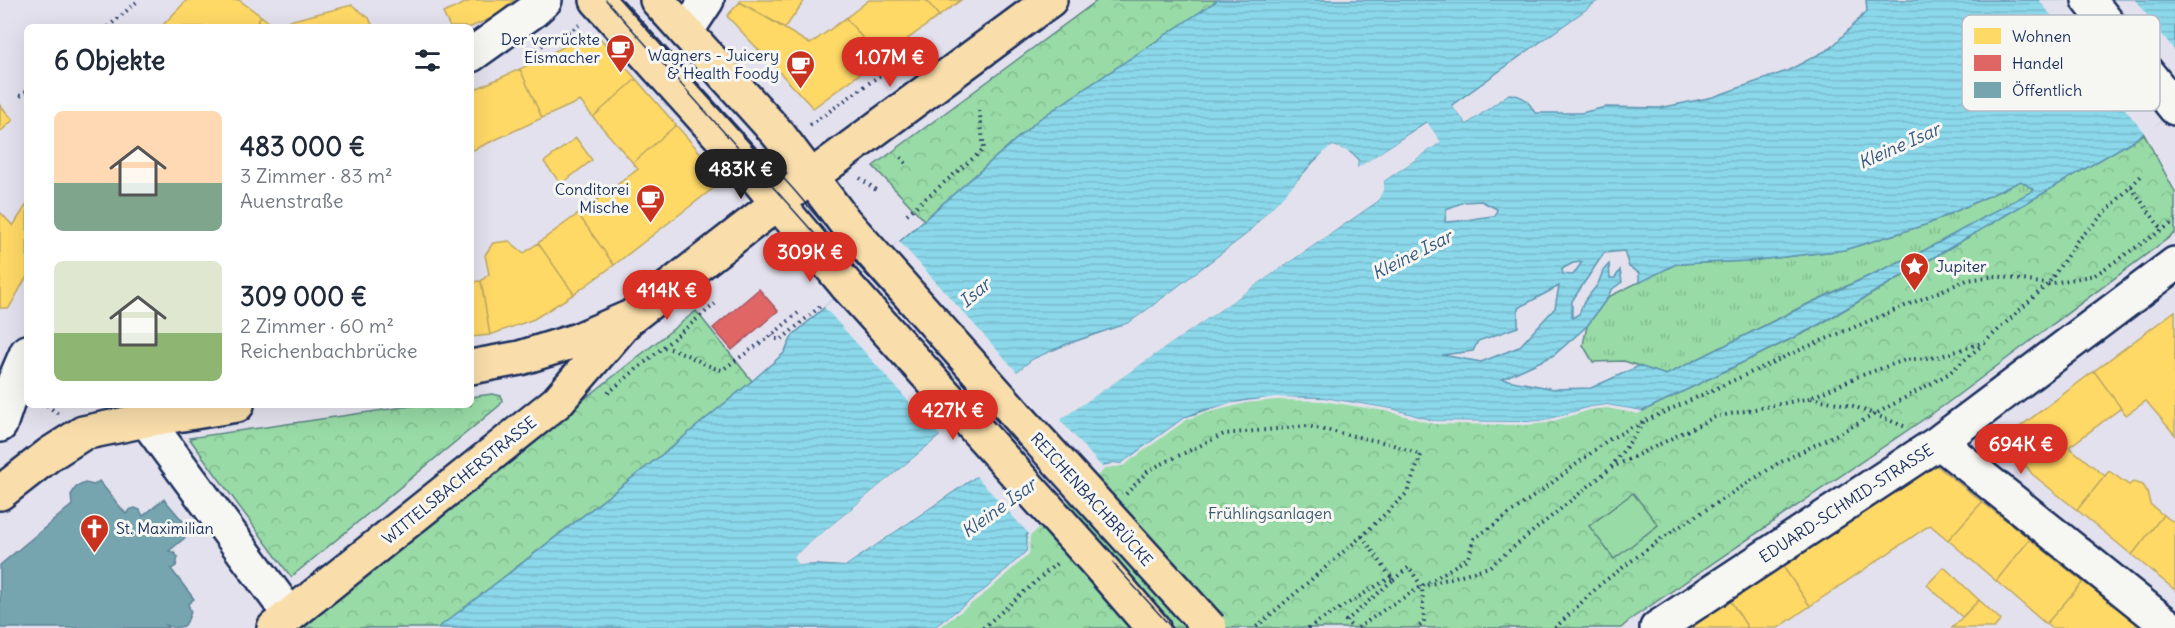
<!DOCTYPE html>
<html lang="de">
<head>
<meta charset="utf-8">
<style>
	:root { --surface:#fff; --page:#f2f2f3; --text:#1f2937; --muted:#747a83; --accent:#d93025 }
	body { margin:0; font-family:Delius,sans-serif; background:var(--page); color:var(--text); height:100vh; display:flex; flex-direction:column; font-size:22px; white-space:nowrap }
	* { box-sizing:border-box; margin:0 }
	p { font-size:20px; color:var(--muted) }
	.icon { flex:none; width:33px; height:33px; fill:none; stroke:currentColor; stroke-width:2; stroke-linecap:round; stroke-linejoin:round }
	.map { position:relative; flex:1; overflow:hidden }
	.side { position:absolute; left:24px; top:24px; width:450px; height:384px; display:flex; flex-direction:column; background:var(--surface); border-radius:9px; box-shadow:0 6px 24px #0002 }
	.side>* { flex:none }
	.price { position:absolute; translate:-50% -51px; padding:0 14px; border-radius:21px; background:var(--accent); color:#fff; font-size:20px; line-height:39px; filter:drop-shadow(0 2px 3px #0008) }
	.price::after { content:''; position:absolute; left:50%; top:36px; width:18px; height:14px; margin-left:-9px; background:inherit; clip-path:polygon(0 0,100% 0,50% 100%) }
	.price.on { background:#222; color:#fff }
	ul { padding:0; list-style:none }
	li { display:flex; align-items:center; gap:18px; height:150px; padding:0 30px }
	li span { display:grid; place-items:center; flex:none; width:168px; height:120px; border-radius:9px; color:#555 }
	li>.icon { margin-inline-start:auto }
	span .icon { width:72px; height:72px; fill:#fffc; stroke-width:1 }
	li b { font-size:26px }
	h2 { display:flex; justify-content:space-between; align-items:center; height:72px; padding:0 30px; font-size:26px }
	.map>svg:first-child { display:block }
	.grass { fill:url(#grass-tufts); stroke:#5a8582; stroke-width:1.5 }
	.park { fill:url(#park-crowns); stroke:#5a8582; stroke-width:1.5 }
	.pitch { fill:#98dba6; stroke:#5a8582; stroke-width:1.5 }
	.water { fill:url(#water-rules); stroke:#5e94b2; stroke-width:1.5; fill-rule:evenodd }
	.pier { fill:#e3e1ed; fill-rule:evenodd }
	.homes { fill:#ffd966; stroke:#bba664; stroke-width:1.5 }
	.shops { fill:#e06666; stroke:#a55664; stroke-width:1.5 }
	.public { fill:#76a5af; stroke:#5b8297; stroke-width:1.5 }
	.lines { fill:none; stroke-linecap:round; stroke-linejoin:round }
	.minor-casing { stroke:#1b2f5e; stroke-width:38 }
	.major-casing { stroke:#1b2f5e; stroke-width:38 }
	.path { stroke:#1b2f5e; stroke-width:4; stroke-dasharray:1.5 4.5; stroke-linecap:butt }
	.minor { stroke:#f6f6f2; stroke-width:33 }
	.major { stroke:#f9deab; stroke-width:33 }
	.tram { stroke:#1b2f5e; stroke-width:1.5 }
	.major-bridge-casing { stroke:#1b2f5e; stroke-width:38; stroke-linecap:butt }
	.major-bridge { stroke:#f9deab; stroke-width:33 }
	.labels { text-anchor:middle; stroke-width:6; stroke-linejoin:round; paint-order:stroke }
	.poi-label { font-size:16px; fill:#1b2f5e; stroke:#f6f6f2; text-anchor:end }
	.street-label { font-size:16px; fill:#1b2f5e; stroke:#f6f6f2 }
	.park-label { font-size:16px; fill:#3a5a70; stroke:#f6f6f2 }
	.water-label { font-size:18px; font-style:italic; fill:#375981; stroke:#f6f6f2 }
	.key { fill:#f6f6f2; stroke:#b4bac6; stroke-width:1.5 }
	.key-label { font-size:16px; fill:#1b2f5e }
</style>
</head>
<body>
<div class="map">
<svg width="2175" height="628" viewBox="0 0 2175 628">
	<defs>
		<pattern id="grass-tufts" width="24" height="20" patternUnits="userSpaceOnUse" patternTransform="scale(1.5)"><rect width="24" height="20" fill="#98dba6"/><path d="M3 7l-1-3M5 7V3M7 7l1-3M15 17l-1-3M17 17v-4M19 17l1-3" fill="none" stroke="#82bc91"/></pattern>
		<pattern id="park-crowns" width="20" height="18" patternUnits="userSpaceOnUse" patternTransform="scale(1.5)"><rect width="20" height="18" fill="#98dba6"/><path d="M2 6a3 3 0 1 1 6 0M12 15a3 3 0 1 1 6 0" fill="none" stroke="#82bc91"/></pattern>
		<pattern id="water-rules" width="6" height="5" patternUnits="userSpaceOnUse" patternTransform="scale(1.5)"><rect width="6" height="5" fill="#8bd8ea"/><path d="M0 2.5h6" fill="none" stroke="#77bacb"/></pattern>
	</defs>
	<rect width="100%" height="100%" fill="#e3e1ed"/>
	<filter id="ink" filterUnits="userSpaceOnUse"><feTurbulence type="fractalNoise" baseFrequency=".0167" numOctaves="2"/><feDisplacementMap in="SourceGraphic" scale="12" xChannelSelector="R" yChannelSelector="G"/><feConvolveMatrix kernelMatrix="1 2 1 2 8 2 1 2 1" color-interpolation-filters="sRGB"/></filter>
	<g filter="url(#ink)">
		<path class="grass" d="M2021,181l14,9 -110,60 -126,58 -133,67 -42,-14 -31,1 -10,-17 4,-19 21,-29 68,-33 73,-3 95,-11 84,-26z"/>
		<path class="park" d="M1098,0h120l-180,120 -114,100 -51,-54z
			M2144,134l31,58v41l-229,171 -315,215 -10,9h-687l93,-94 78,-69 79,-47 17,-7 74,-14 332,8 36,6 169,-82z
			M696,311l56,70 -93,76 -221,171h-143z
			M492,394l9,2 1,5 -2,4 -209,172 -102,-139 229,-33h53v-8z"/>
		<path class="pitch" d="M1633,493l25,32 -44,34 -25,-33z"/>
		<path class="water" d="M1218,0h382l-148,105 15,19 41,-30c15,1 20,6 27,19h46l25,-6 54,1 53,-11 74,-26 44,-23 36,-37 -1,-11h309v110l-41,30 -323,189 -168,82 -36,-6 -17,2 -43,13 -21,2 -93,-1 -41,-12 -68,-11 -20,-1 -57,3 -46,11 -17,7 -63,46 -8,-1 -8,2 -78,69v17l-41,38 -52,39h-496l221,-171 93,-76 32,-28 9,-18 245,-215zM1426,122l14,20 -56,39 -6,20 -533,365 -47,-2 -3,-8 237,-196 35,-16 62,-21 21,-15 96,-73 42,-43 25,-30 20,-16 20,8 5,6 -1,9zM2021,181l13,9 -109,60 -125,58 -134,67 -27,-9 -48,22 -37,1 -52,-10 52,-24 33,-29 21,-29 3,-7 11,-8 -2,-12 -5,8h-5l-1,-14 -6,7 -5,13 -14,18 -5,12 -7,4v-17l32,-48 20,-2 5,16 10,6v10l37,-19 73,-3 95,-11 84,-26zM1481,201l16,8 -2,7c-17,1 -33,6 -50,6l1,-13 18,-7zM1582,262l-9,13 -10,-1 -1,-5 11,-6zM1559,286l-4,22 -36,39 -38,15 -39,-7 31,-4 5,-10 40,-14v-19z"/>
		<path class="pier" d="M1600,0h3l-147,106 11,14 39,-29h6l-45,33 -15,-18z
			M2039,0h96l40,51v59l-30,24z
			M1427,122l14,20 -57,39v7l-6,13 -318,219 42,47 11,-4 8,1 63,-46 43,-14 48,-7 49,1 68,11 41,12 93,1 20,-2 44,-13 17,-2 36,6 -5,3 -31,-6 -17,2 -43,13 -21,2 -93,-1 -42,-12 -68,-11 -47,-1 -29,3 -45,11 -16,6 -63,46 -17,2 -76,68 -1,18 -41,37 -49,37h-5l52,-39 41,-38 1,-18 -52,-57 -131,90 -29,-2 -18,1 -4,-9 146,-120 -116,-129 75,-66 118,131 15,-12 18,-8 79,-29 21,-15 96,-73 80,-85 7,-4 15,5 10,10 -1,7zM1426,126l10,15 -55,38 -6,20 -531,364 -44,-1 -2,-5 235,-194 35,-16 63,-22 83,-60 34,-27 79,-86 7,-3 7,2 10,5 4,5 -1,8 3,3z"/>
		<path class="homes" d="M187,0h52l22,16 -7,11h-93z
			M472,0h42l-18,16 -25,11h-21l-7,-14z
			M741,0h64l-20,28 -45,-26z
			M869,0h57l13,16 -59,43 -34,-41z
			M926,0h35l-22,16z
			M740,2l70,42 36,-26 34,41 -67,49 -86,-92z
			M352,5l17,13 4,9h-119l7,-11 12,9z
			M588,34l11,3 37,42 -43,38 -13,-16 -38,17 -22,-49z
			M520,69l22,49 -71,33v-60z
			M636,79l40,46 -43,38 -40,-46z
			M0,105l13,15 -13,12z
			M676,125l48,55 -110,85 -36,-51 60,-45 -5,-6z
			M576,138l16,22 -31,24 -17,-22z
			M27,204v72l-18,32h-9v-96l13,14z
			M578,214l36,51 -40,29 -36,-51z
			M509,241l15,12 14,-10 36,51 -40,25 -44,16 -9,-54 8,-7 -4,-19 8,-12z
			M481,281l9,54 -19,2v-55z
			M2175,311v124l-29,-34 -20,14 -32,-44z
			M2094,371l27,37 -52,39 36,29 -28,34 -45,-36 -27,-36z
			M1932,462l50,40 -34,38 -18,-15 -120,81 -30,-44z
			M2109,471l20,14 4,-3 10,3 4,6 3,13 13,11 -31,40 -55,-45z
			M1982,502l48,37 -34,42 -48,-41z
			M2163,515l12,8v67l-43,-35z
			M2030,539l53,43 -37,42 -50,-43z
			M1780,562l30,44 -32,22h-30l-20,-31z
			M1944,567l35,33 -17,17 -35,-32z
			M2083,582l55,41 -4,5h-83l-5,-4z
			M1728,597l20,31h-67z
			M1979,600l22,20 -7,8h-42z"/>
		<path class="shops" d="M759,289l19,22 -46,39 -19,-22z"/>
		<path class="public" d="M99,481l27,33 3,-4 6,-2 5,2 3,6 21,-17 28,33 -23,19 5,2 4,4 -2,9 -5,3 23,30 -6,5 3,8 -4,10 -3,4 -10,2 -8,-3 2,3h-168v-63l72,-60 -1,-10 5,-8 9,-4 9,2z"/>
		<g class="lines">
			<defs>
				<path id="minor" d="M2089,0l86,108
					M686,32l21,-32
					M471,55l62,-44 12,-11
					M146,420l144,195
					M0,425l15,-45 12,-28
					M1939,442l232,186
					M1657,628l282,-186 236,-178"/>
				<path id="major" d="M597,0l148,164 102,122
					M657,0l122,135 65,86 171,193
					M471,367l49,-9 58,-18 53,-23 180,-140 239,-177
					M0,493l50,-39 33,-21 63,-13 91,-15
					M1096,562l57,66
					M274,628l283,-226 68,-79"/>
			</defs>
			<use href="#minor" class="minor-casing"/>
			<use href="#major" class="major-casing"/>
			<path class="path" d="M108,27l31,-27
				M536,48l27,-12 16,-11
				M20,96l7,-5
				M810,125l100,-71
				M901,157l6,8
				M860,178l16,12
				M2131,187l31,43
				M907,214l77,-65 -5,-41
				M766,250l6,13
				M772,335l3,4h7l41,-35
				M664,348c21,2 38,18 58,22l50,-35 26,-22
				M608,393l107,-89
				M1811,398l42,8 53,21
				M47,405l11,9
				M1611,467l33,-44
				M1126,494l23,-24 75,-36 83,-8 84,18 30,11 -14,38 -45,43 -107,92
				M1362,536l29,41
				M1393,580l16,-13 13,20 2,35 -7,6
				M1427,585l62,-18 122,-99 104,-51 95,-19 47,-21 48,-17 33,-3 47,-15 63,-58 29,-43 66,-67
				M983,628l74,-65
				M1308,628l83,-51 2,3 -47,41 7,7
				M1358,628l27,-19 83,-51 6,-19 70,-50 64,-49 39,-20 155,-71 165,-69 29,-4 52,8 47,-9 80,-54
				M1555,628l47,-45 60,-45 115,-74 82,-41 89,-49 34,-29"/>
			<use href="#minor" class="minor"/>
			<use href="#major" class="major"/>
			<path class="tram" d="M606,0l249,279 317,349
				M623,0l171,190 70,82 323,356"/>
			<defs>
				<path id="major-bridge" d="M847,286l249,276
					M1015,414l195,214"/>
			</defs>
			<use href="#major-bridge" class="major-bridge-casing"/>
			<use href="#major-bridge" class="major-bridge"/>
		</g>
	</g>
	<defs>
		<symbol id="cafe-pin" viewBox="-11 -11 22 30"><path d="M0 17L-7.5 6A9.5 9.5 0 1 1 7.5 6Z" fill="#c8321e" stroke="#f6f6f2"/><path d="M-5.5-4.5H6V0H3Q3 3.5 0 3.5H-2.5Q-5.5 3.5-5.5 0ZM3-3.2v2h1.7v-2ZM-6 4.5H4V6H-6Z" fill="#fff"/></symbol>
		<symbol id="sight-pin" viewBox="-11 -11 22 30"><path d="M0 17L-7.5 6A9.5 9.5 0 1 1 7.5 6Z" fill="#c8321e" stroke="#f6f6f2"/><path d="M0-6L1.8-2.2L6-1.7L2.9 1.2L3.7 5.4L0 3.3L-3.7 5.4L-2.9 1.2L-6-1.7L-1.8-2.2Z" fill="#fff"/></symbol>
		<symbol id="church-pin" viewBox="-11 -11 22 30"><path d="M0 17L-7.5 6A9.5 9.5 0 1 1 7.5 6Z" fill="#c8321e" stroke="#f6f6f2"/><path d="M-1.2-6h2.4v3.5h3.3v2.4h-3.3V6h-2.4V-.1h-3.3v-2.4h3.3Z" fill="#fff"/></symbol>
	</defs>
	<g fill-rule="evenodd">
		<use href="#cafe-pin" x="604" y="32" width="33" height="45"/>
		<use href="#cafe-pin" x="784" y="48" width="33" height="45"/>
		<use href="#cafe-pin" x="634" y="182" width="33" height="45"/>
		<use href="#sight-pin" x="1898" y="250" width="33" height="45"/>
		<use href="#church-pin" x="78" y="512" width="33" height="45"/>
	</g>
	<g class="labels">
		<g class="poi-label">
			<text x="600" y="45">Der verrückte<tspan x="600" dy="18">Eismacher</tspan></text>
			<text x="779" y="61">Wagners - Juicery<tspan x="779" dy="18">&amp; Health Foody</tspan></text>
			<text x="629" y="195">Conditorei<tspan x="629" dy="18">Mische</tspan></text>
			<text x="1936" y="272" text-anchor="start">Jupiter</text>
			<text x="116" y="534" text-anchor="start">St. Maximilian</text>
		</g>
		<g class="street-label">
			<text transform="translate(459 480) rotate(-39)" y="6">WITTELSBACHERSTRASSE</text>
			<text transform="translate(1092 499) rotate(48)" y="6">REICHENBACHBRÜCKE</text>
			<text transform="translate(1846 503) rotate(-33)" y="6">EDUARD-SCHMID-STRASSE</text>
		</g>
		<g class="park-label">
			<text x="1270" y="519">Frühlingsanlagen</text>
		</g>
		<g class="water-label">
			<text transform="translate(1899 146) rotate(-24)" y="6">Kleine Isar</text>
			<text transform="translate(1412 255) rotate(-27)" y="6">Kleine Isar</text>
			<text transform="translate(975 293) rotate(-40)" y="6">Isar</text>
			<text transform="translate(999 508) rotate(-36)" y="6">Kleine Isar</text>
		</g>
	</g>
	<rect x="1962" y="15" width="198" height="96" rx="9" class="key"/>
	<rect x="1974" y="28" width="27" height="16" fill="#ffd966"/>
	<rect x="1974" y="55" width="27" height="16" fill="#e06666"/>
	<rect x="1974" y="82" width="27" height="16" fill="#76a5af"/>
	<g class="key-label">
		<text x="2012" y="42">Wohnen</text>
		<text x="2012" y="69">Handel</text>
		<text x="2012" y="96">Öffentlich</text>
	</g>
</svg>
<b class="price" style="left:890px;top:88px">1.07M €</b>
<b class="price on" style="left:741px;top:200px">483K €</b>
<b class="price" style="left:810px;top:283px">309K €</b>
<b class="price" style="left:667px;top:321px">414K €</b>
<b class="price" style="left:953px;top:441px">427K €</b>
<b class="price" style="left:2021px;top:475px">694K €</b>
<section class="side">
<h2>6 Objekte<svg class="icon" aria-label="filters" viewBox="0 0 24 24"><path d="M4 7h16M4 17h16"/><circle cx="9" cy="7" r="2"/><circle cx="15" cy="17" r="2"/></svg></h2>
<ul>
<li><span style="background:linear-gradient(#ffd9b3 60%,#7fa58c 0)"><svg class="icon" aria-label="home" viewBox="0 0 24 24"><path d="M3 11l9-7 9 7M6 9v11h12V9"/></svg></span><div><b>483 000 €</b><p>3 Zimmer · 83 m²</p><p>Auenstraße</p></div></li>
<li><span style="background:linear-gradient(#dfe7d0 60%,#8fb573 0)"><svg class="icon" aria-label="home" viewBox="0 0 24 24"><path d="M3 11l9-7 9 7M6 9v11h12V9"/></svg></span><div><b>309 000 €</b><p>2 Zimmer · 60 m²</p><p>Reichenbachbrücke</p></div></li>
</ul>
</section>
</div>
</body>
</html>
